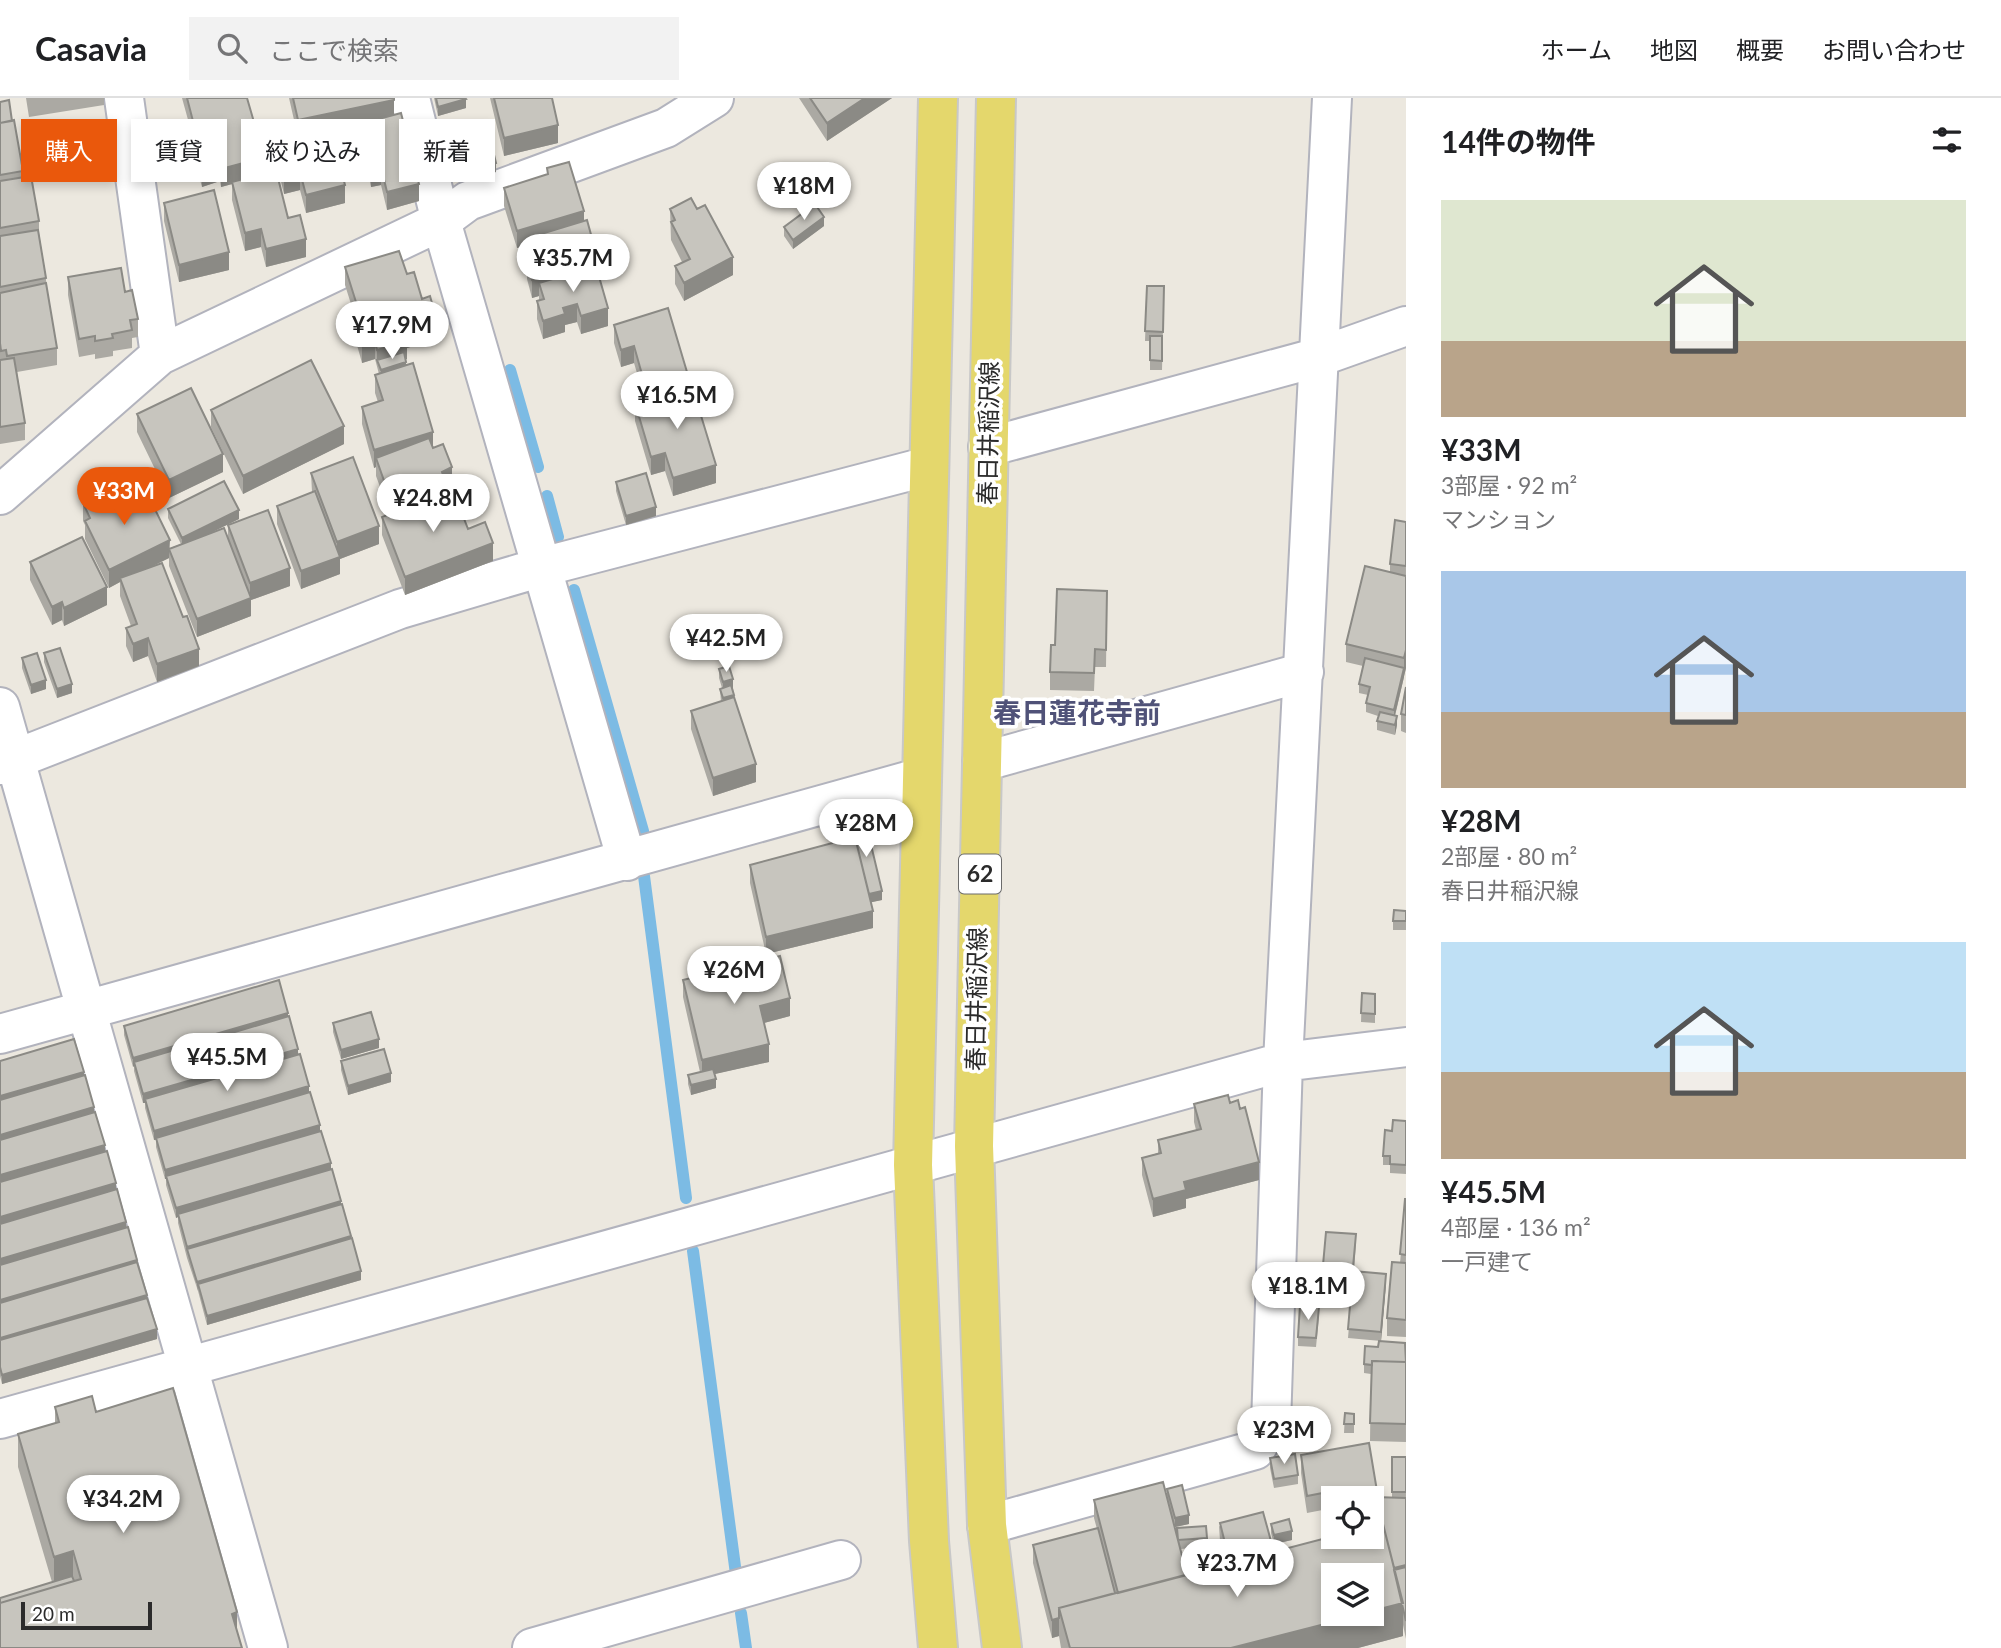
<!DOCTYPE html>
<html lang="ja">
<head>
<meta charset="utf-8">
<style>
	:root { --surface:#fff; --page:#f2f2f2; --text:#202124; --muted:#757577; --line:#e0e0e0; --accent:#ea580c }
	body { margin:0; font-family:Lato,"Noto Sans JP",sans-serif; background:var(--page); color:var(--text); height:100vh; display:flex; flex-direction:column; font-size:26px; white-space:nowrap }
	* { box-sizing:border-box; margin:0 }
	p { font-size:23px; color:var(--muted) }
	.icon { flex:none; width:38px; height:38px; fill:none; stroke:currentColor; stroke-width:2; stroke-linecap:round; stroke-linejoin:round }
	.map { position:relative; flex:1; overflow:hidden }
	.drawer { display:flex; flex-direction:column; background:var(--surface); width:595px }
	.drawer>* { flex:none }
	.hud { position:absolute; left:21px; top:21px; width:665px; height:63px; display:flex; gap:14px }
	.tools { position:absolute; left:1321px; top:1388px; display:grid; gap:14px }
	.tools a { display:grid; place-items:center; width:63px; height:63px; border-radius:0px; background:var(--surface); box-shadow:0 4px 10px #0003; font-size:35px }
	.scale { position:absolute; left:21px; bottom:18px; width:131px; box-sizing:border-box; padding-left:7px; border:4px solid #2b2b2b; border-top:0; font-size:19px; line-height:24px; white-space:nowrap; color:#2b2b2b; -webkit-text-stroke:5px #fff; paint-order:stroke }
	.price { position:absolute; translate:-50% -60px; padding:0 16px; border-radius:24px; background:#fff; color:#222; font-size:23px; line-height:46px; filter:drop-shadow(0 2px 4px #0008) }
	.price::after { content:''; position:absolute; left:50%; top:42px; width:21px; height:16px; margin-left:-10px; background:inherit; clip-path:polygon(0 0,100% 0,50% 100%) }
	.price.selected { background:var(--accent); color:#fff }
	ul { padding:0; list-style:none }
	li { display:grid; align-content:center; gap:14px; height:371px; padding:0 35px }
	li span { display:grid; place-items:center; height:217px; border-radius:0px; color:#555 }
	li>.icon { margin-inline-start:auto }
	span .icon { width:126px; height:126px; fill:#fffc; stroke-width:1 }
	li b { font-size:30px }
	h2 { display:flex; justify-content:space-between; align-items:center; height:84px; padding:0 35px; font-size:30px }
	.pill { padding:0 24px; border-radius:0px; background:var(--surface); box-shadow:0 4px 10px #0003; font-size:24px; line-height:63px }
	.pill.selected { background:var(--accent); color:#fff }
	header { display:flex; align-items:center; gap:42px; box-sizing:border-box; height:98px; padding:0 35px; background:var(--surface); border-bottom:2px solid var(--line) }
	header strong { font-size:33px }
	nav { display:flex; gap:38px; margin-inline-start:auto; font-size:24px }
	.search { width:490px; height:63px; background:var(--page); display:flex; align-items:center; gap:18px; box-sizing:border-box; padding:0 24px; border-radius:0px; color:var(--muted); font-size:26px }
	main { display:flex; flex:1; min-height:0 }
	.map>svg:first-child { display:block }
	.lines { fill:none; stroke-linecap:round; stroke-linejoin:round }
	.stream { stroke:#7cbbe4; stroke-width:12 }
	.minor-casing { stroke:#b2b3bd; stroke-width:42 }
	.major-casing { stroke:#c8c8c8; stroke-width:42 }
	.minor { stroke:#fff; stroke-width:38 }
	.major { stroke:#e4d76c; stroke-width:38 }
	.wall { fill:#aba9a3 }
	.shaded-wall { fill:#8b8a85 }
	.building { fill:#c7c5be; stroke:#8b8a85; stroke-width:2 }
	.labels { text-anchor:middle; stroke-width:7; stroke-linejoin:round; paint-order:stroke }
	.shield { fill:#fff; stroke:#6b6b6b; stroke-width:2 }
	.shield-label { font-size:23px; font-weight:bold; fill:#2b2b2b }
	.street-label { font-size:24px; fill:#2b2b2b; stroke:#fff }
	.quarter-label { font-size:28px; font-weight:bold; fill:#505278; stroke:#fff }
</style>
</head>
<body>
<header>
<strong>Casavia</strong>
<div class="search"><svg class="icon" aria-label="search" viewBox="0 0 24 24"><circle cx="10" cy="10" r="6"/><path d="M15 15l6 6"/></svg>ここで検索</div>
<nav><a>ホーム</a><a>地図</a><a>概要</a><a>お問い合わせ</a></nav>
</header>
<main>
<div class="map">
<svg width="1406" height="1550" viewBox="0 0 1406 1550">
	<rect width="100%" height="100%" fill="#ece8df"/>
	<g class="lines">
		<path class="stream" d="M510,272l28,97
			M547,398l11,41
			M574,492l69,241
			M644,778l42,322
			M693,1153l43,323
			M741,1515l5,35"/>
		<defs>
			<path id="minor" d="M124,0l36,257
				M410,0l31,123 186,640
				M988,349l331,-90 87,-31
				M0,397l160,-140 281,-134 27,-20 198,-73 48,-30
				M0,609l268,941
				M982,664l322,-90
				M0,667l400,-156 142,-42 387,-101
				M0,936l922,-257
				M0,1321l1283,-357 123,-15
				M987,1427l268,-75 16,-25 12,-363 49,-964
				M532,1550l309,-88"/>
			<path id="major" d="M938,0l-25,1067 16,376 9,107
				M996,0l-22,1048 13,379 15,123"/>
		</defs>
		<use href="#minor" class="minor-casing"/>
		<use href="#major" class="major-casing"/>
		<use href="#minor" class="minor"/>
		<use href="#major" class="major"/>
	</g>
	<path class="wall" d="M26,0h78v7l-75,12z
		M182,0h65l9,49 -8,2 3,28 37,41 18,39 -40,10 -5,-20 -16,4 -13,-51v-16l-11,3 -1,-6 -18,6 -12,-42v-18z
		M289,0h105v17l25,86 -32,9 -6,-25 -10,2 -4,-19 -24,6 -6,-26v-18l8,-2 -13,3 13,72 -39,10 -6,-23 -16,4 -9,-37v-18l22,-6z
		M434,0h31l1,10 -28,8z
		M490,0h62l6,45 -54,13z
		M799,0h93l-65,43z
		M0,4l12,19 11,50v6l16,44v12l7,45v8l11,62v17l-40,7 8,51v17l-25,4z
		M453,41l43,33 -35,9 -8,-33z
		M547,70l37,53 14,53 10,52 -27,8 -4,-12 -12,3v7l-22,7 -6,-20v-18h2v-5l-7,2 -5,-19v-18l5,-2 -1,-4v-11l-14,4 -13,-42v-18l43,-13z
		M164,105l65,67 -50,12 -15,-61z
		M670,111l63,66 -49,26 -9,-17v-18l7,-4 -11,-22z
		M824,128l-31,23 -9,-13v-9z
		M345,169l62,7 15,25 15,40 -30,9v11h-2l1,6 27,83 19,37 -5,2v6l21,36 25,32 -88,34 -23,-60v-18l8,-3 -14,-38v-9l-2,1 -12,-44v-17l16,-5 -3,-9v-18l4,-1 -4,-15 -13,4 -7,-25v-18h1l-11,-35z
		M68,179l57,15 13,27v18l-6,1v10l-19,3v5l-18,3v-5l-16,3 -11,-62z
		M1147,188h17l-2,84h-12v-29h-5z
		M614,227l73,63 29,95 -43,13 -8,-25 -14,4 -16,-54v-18l10,-3 -11,-37 -13,4 -7,-24z
		M211,312l133,34 -101,50 -32,-67z
		M137,316l86,58 -54,26 -32,-66z
		M311,375l68,71 -39,15v15l-39,15 -24,-65v-18l35,-14z
		M616,384l40,34 -30,9 -10,-34z
		M83,405h38l49,45 11,-4 -13,-26v-9l71,10 -27,13 16,7v-14l62,61 -39,14v16l-54,21 -28,-71v-8l-17,8 47,100 -42,16 -9,-26 -15,6 -7,-16v-18l5,-2 -11,-30v-14l-11,6 -24,-49v-14l-2,-4z
		M1406,424v146l-11,48 2,9 -2,10 -18,-5v-9l1,-5 -12,-4v-9l2,-8 -9,-2v-9l4,-18 -17,-4v-18l44,-72v-8z
		M30,464l77,43 -43,21 -2,-6 -10,5 -22,-45z
		M1107,493l-1,76h-11l-1,24 -44,-1v-18l5,-27z
		M44,555l28,40 -15,5 -13,-36z
		M22,560l24,31 -15,5 -9,-26z
		M719,571l14,19 1,9 22,85 -43,14 -22,-67v-18l30,-9 -1,-13 2,-1 -3,-10z
		M1406,589v46l-5,-2v-17z
		M840,737l42,65 -11,2 2,26 -107,26 -16,-71v-18l90,-24z
		M1406,813v19h-13v-9z
		M683,882l107,36 -26,7 5,39 -55,12 2,14 -25,7 -3,-11v-9l12,-3 -17,-75z
		M1362,895l13,1v29l-14,-1z
		M288,919l63,221 10,42 -154,45 -9,-34 -11,-33 -9,-35v-6l-2,1 -10,-33v-6h-1l-9,-32v-7h-2l-9,-32v-5h-2l-9,-32v-5l-1,1 -9,-32v-9z
		M333,925l46,25 -38,11 -8,-27z
		M0,963l84,14 63,223 10,41 -155,45 -2,-8z
		M341,963l50,21 -43,13 -7,-25z
		M1230,1005l29,77 -73,19v9l-33,9 -11,-42v-17l16,-5v-13l38,-10 -2,-8v-18z
		M1406,1023v53l-16,-1v-8h-7v-9l9,-25z
		M1406,1101v138l-19,-1v-18l13,-55z
		M1356,1145l-2,28 32,12 -5,58 -33,-3 5,-62 -30,-2v-9z
		M1319,1218l-3,31 -18,-1v-9z
		M1405,1251h1v93l-36,-1 1,-67 -7,-1v-9z
		M55,1309l41,5 141,220 -185,-50 -34,-115v-33l37,-11z
		M1345,1315l9,1v19h-10z
		M1301,1357l76,36v6h15v-40h14v182l-3,-14v11l-45,12h-297l-2,-12 -7,2 -19,-75v-18l64,-16 -3,-11v-18l83,37 30,1v9l-27,2 7,26 39,-11 -6,-23 -1,-15 55,26 103,-27 -3,-10v-6h-2v-11h-38v15l-1,-5 -26,5 -6,-40z
		M1270,1360l28,17v9l-24,4 -4,-20z
		M1167,1391l22,35 -14,3 -8,-28z
		M1271,1426l21,16 -18,4 -3,-11z"/>
	<path class="shaded-wall" d="M865,0h27l-65,43v-18z
		M466,1v9l-28,8v-9z
		M394,2v18l-96,20v-18z
		M558,27v18l-54,13v-18z
		M256,31v18l-13,4v-18z
		M367,52v18l-24,6v-18z
		M251,63v18l-30,8v-18z
		M496,65v9l-35,9v-9z
		M220,66v17l-18,6v-18z
		M381,69v18l-10,2v-17z
		M300,74v18l-16,4v-18z
		M419,86v17l-32,9v-18z
		M345,87v18l-39,10v-18z
		M584,113v18l-53,8v7l-14,4v-17z
		M824,119v9l-31,23v-9z
		M261,131v18l-16,4v-18z
		M306,141v18l-40,10v-18z
		M229,154v18l-50,12v-17z
		M733,159v18l-49,26v-18z
		M598,162v18l-59,5v13l-7,2v-18z
		M577,206v18l-12,3v7l-22,7v-18l20,-13z
		M608,210v18l-27,8v-18z
		M437,223v18l-30,9v11l-27,8 -3,-7v8v-18l27,-19z
		M375,244v17l-13,4v-17z
		M634,248v17l-13,4v-17z
		M406,264v9l-25,8v-9z
		M687,274v18l-42,13v-18z
		M344,328v18l-101,50v-18z
		M433,334v18l-57,8v9l-2,1v-18z
		M665,355v18l-14,4v-18z
		M223,356v18l-54,26v-18z
		M716,367v18l-43,13v-18z
		M452,369v18l-5,2v17l-54,20v-18l49,-34z
		M656,409v9l-30,9v-9z
		M239,412v9l-57,28v-9z
		M379,428v18l-39,15v15l-39,15v-18l36,-14v-15z
		M170,442l-1,18 -48,24 -1,-4v4l-11,6v-18z
		M493,445v18l-88,34v-18z
		M290,470v18l-39,14v16l-54,21v-18l53,-21v-15z
		M107,489v18l-43,21v-18z
		M62,504v18l-10,5v-18z
		M148,540v18l-15,6v-18z
		M199,551v17l-42,16v-18z
		M1406,552v18l-2,8v-18z
		M1404,570v9l-10,42v-9z
		M733,581v9l-10,4v-10z
		M46,582v9l-15,5v-9z
		M72,586v9l-15,5v-9z
		M734,597v9l-11,4v-10z
		M1397,618v9l-2,10v-10z
		M756,666v18l-43,14v-18z
		M882,793v9l-14,3v-9z
		M873,813v17l-107,26v-17z
		M790,900v18l-30,8v-18z
		M288,915v9l-154,40v4l-1,1v-9z
		M379,941v9l-38,11v-9z
		M769,946v18l-67,15v-17z
		M298,951v9l-153,41v4h-2v-9z
		M84,974v9l-84,24v-9z
		M391,975v9l-43,13v-9z
		M716,981v9l-25,7v-10z
		M309,988v9l-155,45v-9z
		M94,1009v10l-94,27v-9z
		M320,1027v9l-154,42v3h-1v-9z
		M105,1047v9l-105,31v-10z
		M1259,1064v18l-73,19v9l-33,9v-18l31,-17z
		M331,1065v9l-153,42v3l-2,1v-10z
		M116,1085v10l-116,33v-9z
		M341,1103v9l-154,39v-2z
		M126,1124v9l-126,37v-9z
		M351,1138v9l-153,39 -1,7v-9z
		M137,1162v9l-137,40v-9z
		M361,1173v9l-154,45v-9z
		M1386,1176v9l-5,58v-9z
		M147,1197v9l-147,43v-9z
		M157,1231v10l-155,45v-9z
		M1189,1417v9l-14,3v-9z
		M1292,1433v9l-18,4v-9z
		M73,1453v33l-19,6v-33z
		M1403,1505v33l-45,12h-127l133,-34h8v-3z
		M237,1514v33l-5,-31z
		M1059,1520v18l-7,2v-18z"/>
	<path class="building" d="M187,0h60l9,31 -13,4 8,28 -30,8 -1,-5 -18,5 -12,-42 4,-2z
		M293,0h101v2l-96,20z
		M436,0h29l1,1 -28,8z
		M494,0h58l6,27 -54,13z
		M810,0h55l-38,25z
		M9,2l3,21 -12,2v-21z
		M401,15l18,71 -32,8 -6,-25 -10,3 -4,-20 -24,6 -6,-26z
		M14,22l9,51 -23,4v-52z
		M330,27l15,60 -39,10 -6,-23 -16,4 -9,-37z
		M488,32l8,33 -35,9 -8,-33z
		M569,64l15,49 -67,20 -13,-43 44,-14 -1,-6z
		M276,72l12,48 12,-3 6,24 -40,10 -5,-20 -16,4 -13,-51z
		M31,78l8,45 -39,7v-47z
		M214,92l15,62 -50,13 -15,-62z
		M691,100l6,11 8,-4 28,52 -49,26 -9,-17 15,-7 -19,-37 4,-2 -5,-11z
		M815,106l9,13 -31,23 -9,-13z
		M587,122l11,40 -66,20 -5,-19 10,-3 -6,-21z
		M38,132l8,48 -46,9v-51z
		M399,153l8,23 7,-2 8,27 8,-3 7,25 -33,10 3,10 -30,9 -2,-8 -13,4 -7,-26 6,-2 -16,-51z
		M596,168l12,42 -27,8 -4,-12 -14,4 2,6 -22,7 -6,-20 7,-2 -5,-16z
		M121,170l4,24 7,-2 6,29 -8,1 2,10 -20,4 1,4 -18,3v-5l-16,3 -11,-62z
		M46,185l11,65 -50,8 -1,-6 -5,1 -1,-8v-50z
		M1147,188h17l-1,46 -18,-1z
		M668,210l19,64 -42,13 -11,-39 -13,4 -7,-25z
		M1150,238h12v25l-12,-1z
		M404,254l2,10 -25,8 -4,-10z
		M14,260l11,65 -25,4v-67z
		M311,262l33,66 -101,50 -32,-66z
		M413,265l20,69 -59,18 -12,-43 21,-7 -8,-25z
		M692,288l24,79 -43,13 -8,-25 -14,4 -16,-54z
		M191,290l32,66 -54,26 -32,-66z
		M429,340l4,10 10,-4 9,23 -10,5 5,14 -54,20 -17,-48z
		M353,359l26,69 -42,16 -26,-69z
		M646,375l10,34 -30,9 -10,-34z
		M224,383l15,29 -57,28 -14,-29z
		M113,390l8,15 25,-12 24,49 -61,30 -24,-49 5,-3 -7,-15z
		M453,392l15,39 17,-7 8,21 -88,34 -23,-60z
		M315,393l25,66 -39,14 -24,-65z
		M268,412l22,58 -40,15 -22,-58z
		M1395,422l11,2v44l-16,-2z
		M224,430l27,70 -54,21 -28,-70z
		M82,439l25,50 -43,21 -2,-6 -10,5 -22,-45z
		M162,465l21,54 4,-1 12,33 -42,15 -9,-26 -15,6 -7,-16 11,-4 -17,-46z
		M1365,468l41,10v74l-2,8 -58,-14z
		M1057,491l50,2 -1,59 -11,-1 -1,24 -44,-1 1,-27h4z
		M60,550l12,36 -15,5 -13,-36z
		M37,555l9,27 -15,5 -9,-27z
		M1365,560l39,10 -10,42 -28,-7 4,-16 -11,-3z
		M729,568l4,13 -10,3 -4,-13z
		M731,587l3,10 -11,3 -3,-9z
		M1406,589v28l-5,-1z
		M734,599l22,67 -43,14 -22,-67z
		M1380,614l17,4 -2,9 -18,-4z
		M867,730l15,63 -13,3 -14,-57 -14,3 -1,-5z
		M855,739l18,74 -107,26 -16,-72z
		M1394,812l12,1v10h-13z
		M780,858l10,42 -30,8 9,38 -67,16 -19,-80z
		M279,882l9,33 -155,45 -9,-32z
		M1362,895l13,1v20l-14,-1z
		M371,914l8,27 -38,11 -8,-27z
		M289,918l9,33 -155,45 -9,-32z
		M74,941l10,33 -84,24v-35z
		M384,951l7,24 -43,13 -7,-25z
		M300,956l9,32 -155,45 -9,-32z
		M713,971l3,10 -25,6 -3,-10z
		M85,977l9,32 -94,28v-35z
		M310,994l10,33 -155,45 -9,-32z
		M1228,997l2,8 8,-3 2,9 5,-2 14,55 -75,20 2,8 -33,9 -11,-41 19,-5 -3,-13 43,-11 -7,-25z
		M95,1014l10,33 -105,30v-35z
		M1393,1022l13,1v44l-16,-1v-8h-7l2,-26 7,1z
		M321,1033l10,32 -155,45 -10,-32z
		M107,1053l9,32 -116,34v-35z
		M332,1071l9,32 -154,46 -9,-33z
		M117,1091l9,33 -126,37v-35z
		M1405,1101h1v56l-6,-1z
		M342,1106l9,32 -154,46 -10,-33z
		M128,1129l9,33 -137,40v-35z
		M1326,1134l30,2 -3,33 -30,-2z
		M352,1140l9,33 -154,45 -9,-32z
		M137,1164l10,33 -147,43v-35z
		M1392,1164l14,1v57l-19,-2z
		M1353,1173l33,3 -5,58 -33,-3z
		M147,1200l10,31 -155,46 -2,-8v-27z
		M1300,1207l19,2 -3,31 -18,-1z
		M1379,1243l26,2 1,19 -34,-1v4l-8,-1 1,-18 13,1z
		M1372,1263l34,1v62l-36,-1z
		M173,1290l64,224 -5,2 10,34h-242v-45l81,-24 -8,-28 -19,6 -36,-123 41,-12 -4,-15 37,-11 4,16z
		M1345,1315l9,1v10h-10z
		M1369,1345l8,48 -40,7h-3l-1,-7 -26,5 -6,-41z
		M1295,1356l3,21 -24,4 -4,-21z
		M1392,1359h14v35h-14z
		M1163,1384l24,93 -69,18 -24,-93z
		M1182,1387l7,30 -14,3 -8,-29z
		M1374,1399l32,1v67l-12,3 -11,-44h-2z
		M1263,1414l11,40 -44,11 -10,-40z
		M1289,1421l3,12 -18,4 -3,-11z
		M1383,1426l20,79 -31,8v-36h-38v39h30l-133,34h-161l-11,-40 275,-72h38v-10z
		M1206,1428l1,12 -29,2 -1,-12z
		M1098,1430l17,65 -56,15v10l-7,2 -19,-75z
		M1406,1469v54l-12,-51z
		M72,1478l2,5 -74,22v-5z"/>
	<g class="labels">
		<rect class="shield" x="959" y="756.5" width="42" height="39" rx="5"/>
		<g class="shield-label">
			<text x="980" y="784">62</text>
		</g>
		<g class="street-label">
			<text transform="translate(989 335) rotate(-89)" y="8">春日井稲沢線</text>
			<text transform="translate(977 901) rotate(-89)" y="8">春日井稲沢線</text>
		</g>
		<g class="quarter-label">
			<text x="1077" y="625">春日蓮花寺前</text>
		</g>
	</g>
</svg>
<div class="tools">
<a><svg class="icon" aria-label="locate" viewBox="0 0 24 24"><circle cx="12" cy="12" r="6"/><path d="M12 2v4M12 18v4M2 12h4M18 12h4"/></svg></a>
<a><svg class="icon" aria-label="layers" viewBox="0 0 24 24"><path d="M12 4l9 5-9 5-9-5zM3 14l9 5 9-5"/></svg></a>
</div>
<div class="scale">20 m</div>
<b class="price" style="left:804px;top:124px">¥18M</b>
<b class="price" style="left:573px;top:196px">¥35.7M</b>
<b class="price" style="left:392px;top:263px">¥17.9M</b>
<b class="price" style="left:677px;top:333px">¥16.5M</b>
<b class="price selected" style="left:124px;top:429px">¥33M</b>
<b class="price" style="left:433px;top:436px">¥24.8M</b>
<b class="price" style="left:726px;top:576px">¥42.5M</b>
<b class="price" style="left:866px;top:761px">¥28M</b>
<b class="price" style="left:734px;top:908px">¥26M</b>
<b class="price" style="left:227px;top:995px">¥45.5M</b>
<b class="price" style="left:1308px;top:1224px">¥18.1M</b>
<b class="price" style="left:1284px;top:1368px">¥23M</b>
<b class="price" style="left:123px;top:1437px">¥34.2M</b>
<b class="price" style="left:1237px;top:1501px">¥23.7M</b>
<div class="hud">
<a class="pill selected">購入</a>
<a class="pill">賃貸</a>
<a class="pill">絞り込み</a>
<a class="pill">新着</a>
</div>
</div>
<section class="drawer">
<h2>14件の物件<svg class="icon" aria-label="filters" viewBox="0 0 24 24"><path d="M4 7h16M4 17h16"/><circle cx="9" cy="7" r="2"/><circle cx="15" cy="17" r="2"/></svg></h2>
<ul>
<li><span style="background:linear-gradient(#dfe7d0 65%,#b9a48a 0)"><svg class="icon" aria-label="home" viewBox="0 0 24 24"><path d="M3 11l9-7 9 7M6 9v11h12V9"/></svg></span><div><b>¥33M</b><p>3部屋 · 92 m²</p><p>マンション</p></div></li>
<li><span style="background:linear-gradient(#a9c7e8 65%,#b9a48a 0)"><svg class="icon" aria-label="home" viewBox="0 0 24 24"><path d="M3 11l9-7 9 7M6 9v11h12V9"/></svg></span><div><b>¥28M</b><p>2部屋 · 80 m²</p><p>春日井稲沢線</p></div></li>
<li><span style="background:linear-gradient(#bfe0f5 60%,#b9a48a 0)"><svg class="icon" aria-label="home" viewBox="0 0 24 24"><path d="M3 11l9-7 9 7M6 9v11h12V9"/></svg></span><div><b>¥45.5M</b><p>4部屋 · 136 m²</p><p>一戸建て</p></div></li>
</ul>
</section>
</main>
</body>
</html>
